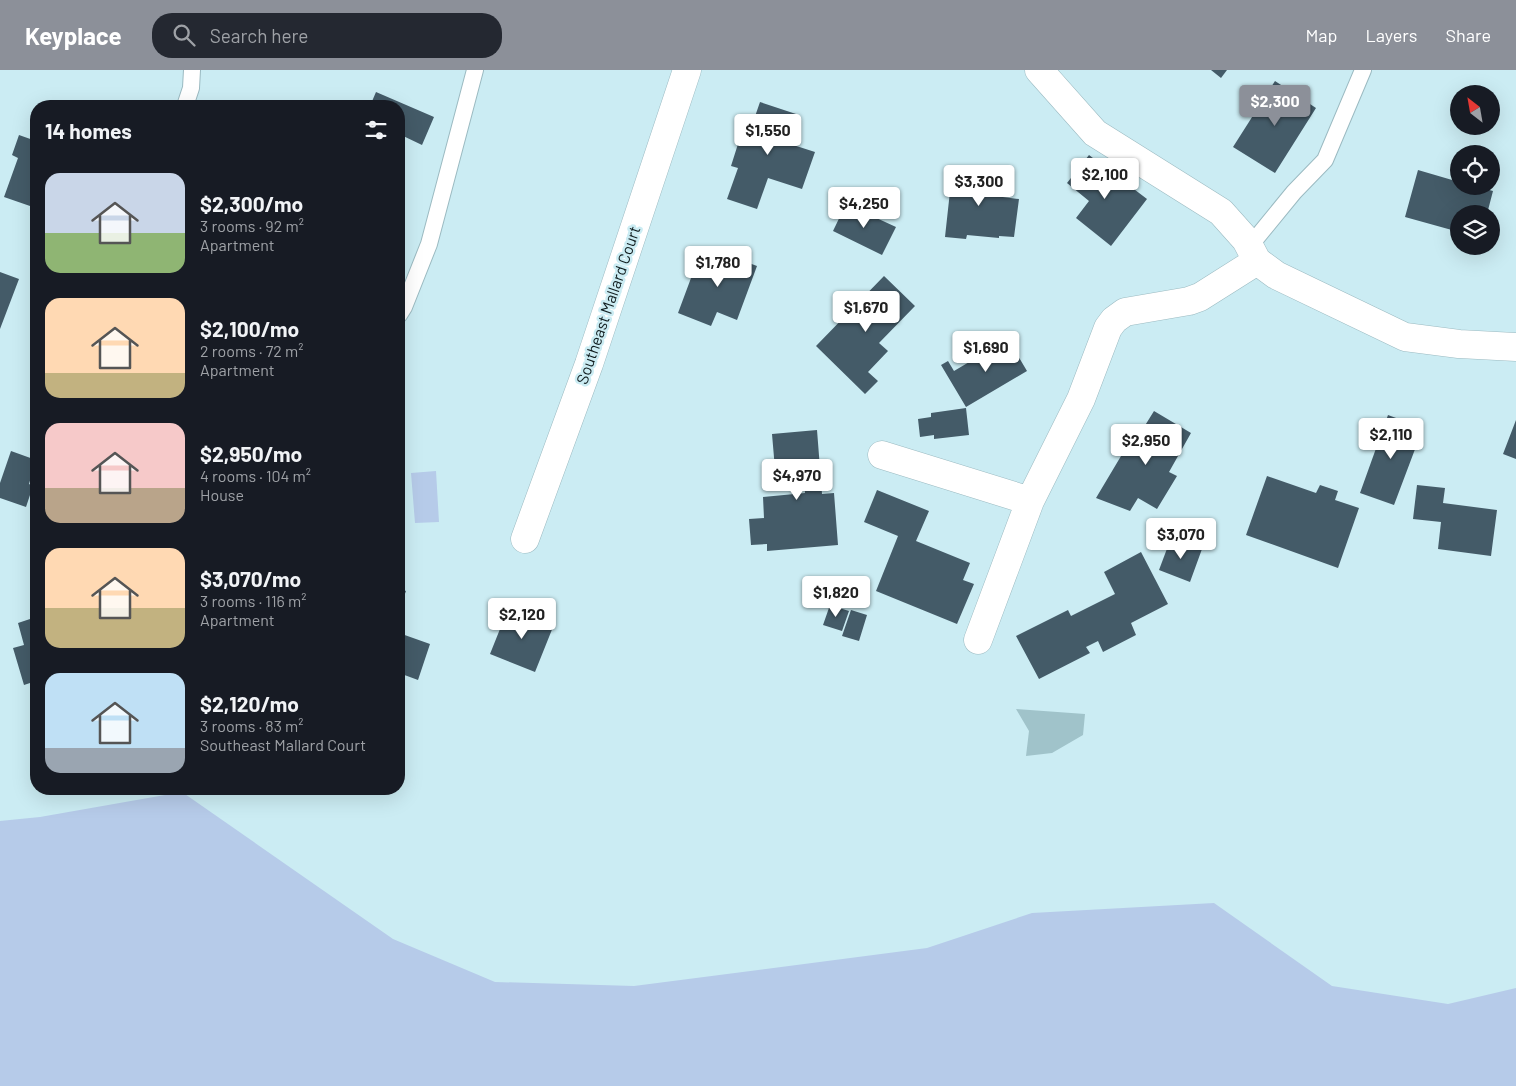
<!DOCTYPE html>
<html lang="en">
<head>
<meta charset="utf-8">
<style>
	:root { --surface:#171b24; --page:#242831; --text:#f1f3f6; --muted:#9ea1a6; --accent:#8c9099 }
	body { margin:0; font-family:Barlow,sans-serif; background:var(--page); color:var(--text); height:100vh; display:flex; flex-direction:column; font-size:19px; white-space:nowrap }
	* { box-sizing:border-box; margin:0 }
	p { font-size:16px; color:var(--muted) }
	.icon { flex:none; width:28px; height:28px; fill:none; stroke:currentColor; stroke-width:2; stroke-linecap:round; stroke-linejoin:round }
	.map { position:relative; flex:1; overflow:hidden }
	.panel { position:absolute; left:30px; top:30px; width:375px; height:695px; display:flex; flex-direction:column; background:var(--surface); border-radius:20px; box-shadow:0 5px 20px #0002 }
	.panel>* { flex:none }
	.needle { width:32px; rotate:329deg }
	.fabs { position:absolute; left:1450px; top:15px; display:grid; gap:10px }
	.fabs a { display:grid; place-items:center; width:50px; height:50px; border-radius:50%; background:var(--surface); box-shadow:0 5px 20px #0002; font-size:25px }
	.price { position:absolute; translate:-50% -42px; padding:0 11px; border-radius:5px; background:#fff; color:#222; font-size:16px; line-height:32px; filter:drop-shadow(0 1px 2px #0008) }
	.price::after { content:''; position:absolute; left:50%; top:30px; width:15px; height:11px; margin-left:-8px; background:inherit; clip-path:polygon(0 0,100% 0,50% 100%) }
	.price.on { background:var(--accent); color:#fff }
	ul { padding:0; list-style:none }
	li { display:flex; align-items:center; gap:15px; height:125px; padding:0 15px }
	li span { display:grid; place-items:center; flex:none; width:140px; height:100px; border-radius:15px; color:#555 }
	li>.icon { margin-inline-start:auto }
	span .icon { width:60px; height:60px; fill:#fffc; stroke-width:1 }
	li b { font-size:21px }
	h2 { display:flex; justify-content:space-between; align-items:center; height:60px; padding:0 15px; font-size:21px }
	header { display:flex; align-items:center; gap:30px; box-sizing:border-box; height:70px; padding:0 25px; background:var(--accent); color:#fff }
	header strong { font-size:24px }
	nav { display:flex; gap:28px; margin-inline-start:auto; font-size:18px }
	.search { width:350px; height:45px; background:var(--page); display:flex; align-items:center; gap:12px; box-sizing:border-box; padding:0 18px; border-radius:20px; color:var(--muted); font-size:19px }
	.map>svg:first-child { display:block }
	.green { fill:#a0c3ca }
	.water { fill:#b6cbe9 }
	.building { fill:#445b68 }
	.lines { fill:none; stroke-linecap:round; stroke-linejoin:round }
	.lane-casing { stroke:#9bbac1; stroke-width:18 }
	.street-casing { stroke:#9bbac1; stroke-width:29 }
	.lane { stroke:#fff; stroke-width:16 }
	.street { stroke:#fff; stroke-width:28 }
	.labels { text-anchor:middle; stroke-width:5; stroke-linejoin:round; paint-order:stroke }
	.street-label { font-size:16px; fill:#101c1e; stroke:#cbecf3 }
</style>
</head>
<body>
<header>
<strong>Keyplace</strong>
<div class="search"><svg class="icon" aria-label="search" viewBox="0 0 24 24"><circle cx="10" cy="10" r="6"/><path d="M15 15l6 6"/></svg>Search here</div>
<nav><a>Map</a><a>Layers</a><a>Share</a></nav>
</header>
<div class="map">
<svg width="1516" height="1016" viewBox="0 0 1516 1016">
	<rect width="100%" height="100%" fill="#cbecf3"/>
	<path class="green" d="M1016,639l69,5 -2,21 -31,18 -26,3 3,-25z"/>
	<path class="water" d="M436,401l3,51 -24,1 -4,-50z
		M182,722l211,147 102,43 139,4 293,-38 105,-35 182,-10 118,83 116,18 68,-16v98h-1516v-265l40,-4z"/>
	<path class="building" d="M1211,0h16l-6,8z
		M1275,11l41,27 -41,65 -42,-26z
		M376,22l58,25 -12,28 -23,-11v-28h-29z
		M760,32l36,12 -9,29 28,9 -13,37 -34,-11 -11,31 -30,-10 11,-31 -7,-2 13,-41 7,3z
		M19,65l17,6v49l-6,16 -26,-9 14,-39 -6,-3z
		M1089,85l58,44 -36,47 -35,-28 13,-17 -22,-18z
		M961,96l17,2v4l20,2 -3,22 24,3 -5,38 -15,-1v2l-32,-3 -1,4 -21,-2 7,-64 8,1z
		M1418,100l41,12v4h16l18,5 -6,23h-28v18l-54,-15z
		M846,134l50,23 -14,28 -49,-24z
		M709,178l48,18 -20,54 -20,-8 -6,14 -33,-13 16,-43 6,2z
		M0,202l19,7 -19,50z
		M884,206l31,30 -36,37 9,8 -20,21 10,9 -13,13 -49,-48z
		M1008,269l19,32 -61,36 -25,-42 7,-4 6,10z
		M966,338l3,27 -35,4v-4l-14,2 -2,-18 13,-2v-4z
		M1154,341l37,22 -22,39 8,4 -20,33 -19,-11 -8,13 -34,-13 31,-52 4,2z
		M1388,345l35,13 -29,77 -34,-12z
		M1516,350v39l-13,-5z
		M817,360l5,64 12,-1 4,52 -71,6v-7l-16,1 -2,-26 15,-1 -1,-21 42,-4 -2,-26 -28,2 -3,-35z
		M11,381l25,9 -7,24 4,2 -7,21 -26,-9v-15z
		M1267,406l49,17 4,-8 18,6 -3,9 24,8 -21,60 -92,-33z
		M1417,415l28,3 -2,15 54,7 -6,46 -53,-7 3,-27 -28,-3z
		M877,420l52,21 -13,30 54,22 -7,17 11,4 -17,40 -81,-33 22,-55 -34,-14z
		M1171,468l31,11 -12,33 -31,-12z
		M1141,482l27,52 -37,19 5,12 -33,17 -5,-11 -12,6 4,6 -51,26 -23,-43 52,-26 3,6 44,-22 -11,-22z
		M399,518l7,3 -7,19z
		M830,535l19,6 -7,20 -19,-6z
		M508,539l45,18 -18,45 -45,-18z
		M851,540l16,5 -8,26 -17,-5z
		M36,547v64l-12,4 -11,-37 11,-3 -6,-22z
		M399,563l31,11 -12,36 -19,-7z"/>
	<g class="lines">
		<defs>
			<path id="lane" d="M185,36l6,-18 1,-18
				M1249,177l45,-55 31,-32 38,-90
				M399,245l5,-8 25,-63 46,-174"/>
			<path id="street" d="M1039,0l56,63 126,79 25,28 11,21 19,14 129,62 54,7 57,3
				M882,385l148,46
				M525,469l64,-175 98,-294
				M978,570l52,-139 51,-102 27,-71 6,-8 11,-8 64,-11 11,-4 57,-36"/>
		</defs>
		<use href="#lane" class="lane-casing"/>
		<use href="#street" class="street-casing"/>
		<use href="#lane" class="lane"/>
		<use href="#street" class="street"/>
	</g>
	<g class="labels">
		<g class="street-label">
			<text transform="translate(608 235) rotate(-71)" y="6">Southeast Mallard Court</text>
		</g>
	</g>
</svg>
<div class="fabs">
<a><svg class="needle" viewBox="-14 -14 28 28"><path d="M0-13l5 13h-10z" fill="#e53935"/><path d="M0 13l5-13h-10z" fill="#9ea1a6"/></svg></a>
<a><svg class="icon" aria-label="locate" viewBox="0 0 24 24"><circle cx="12" cy="12" r="6"/><path d="M12 2v4M12 18v4M2 12h4M18 12h4"/></svg></a>
<a><svg class="icon" aria-label="layers" viewBox="0 0 24 24"><path d="M12 4l9 5-9 5-9-5zM3 14l9 5 9-5"/></svg></a>
</div>
<b class="price on" style="left:1275px;top:57px">$2,300</b>
<b class="price" style="left:768px;top:86px">$1,550</b>
<b class="price" style="left:1105px;top:130px">$2,100</b>
<b class="price" style="left:979px;top:137px">$3,300</b>
<b class="price" style="left:864px;top:159px">$4,250</b>
<b class="price" style="left:718px;top:218px">$1,780</b>
<b class="price" style="left:866px;top:263px">$1,670</b>
<b class="price" style="left:986px;top:303px">$1,690</b>
<b class="price" style="left:1391px;top:390px">$2,110</b>
<b class="price" style="left:1146px;top:396px">$2,950</b>
<b class="price" style="left:797px;top:431px">$4,970</b>
<b class="price" style="left:1181px;top:490px">$3,070</b>
<b class="price" style="left:836px;top:548px">$1,820</b>
<b class="price" style="left:522px;top:570px">$2,120</b>
<section class="panel">
<h2>14 homes<svg class="icon" aria-label="filters" viewBox="0 0 24 24"><path d="M4 7h16M4 17h16"/><circle cx="9" cy="7" r="2"/><circle cx="15" cy="17" r="2"/></svg></h2>
<ul>
<li><span style="background:linear-gradient(#c9d6e8 60%,#8fb573 0)"><svg class="icon" aria-label="home" viewBox="0 0 24 24"><path d="M3 11l9-7 9 7M6 9v11h12V9"/></svg></span><div><b>$2,300/mo</b><p>3 rooms · 92 m²</p><p>Apartment</p></div></li>
<li><span style="background:linear-gradient(#ffd9b3 75%,#c2b280 0)"><svg class="icon" aria-label="home" viewBox="0 0 24 24"><path d="M3 11l9-7 9 7M6 9v11h12V9"/></svg></span><div><b>$2,100/mo</b><p>2 rooms · 72 m²</p><p>Apartment</p></div></li>
<li><span style="background:linear-gradient(#f6c9c9 65%,#b9a48a 0)"><svg class="icon" aria-label="home" viewBox="0 0 24 24"><path d="M3 11l9-7 9 7M6 9v11h12V9"/></svg></span><div><b>$2,950/mo</b><p>4 rooms · 104 m²</p><p>House</p></div></li>
<li><span style="background:linear-gradient(#ffd9b3 60%,#c2b280 0)"><svg class="icon" aria-label="home" viewBox="0 0 24 24"><path d="M3 11l9-7 9 7M6 9v11h12V9"/></svg></span><div><b>$3,070/mo</b><p>3 rooms · 116 m²</p><p>Apartment</p></div></li>
<li><span style="background:linear-gradient(#bfe0f5 75%,#9aa5b1 0)"><svg class="icon" aria-label="home" viewBox="0 0 24 24"><path d="M3 11l9-7 9 7M6 9v11h12V9"/></svg></span><div><b>$2,120/mo</b><p>3 rooms · 83 m²</p><p>Southeast Mallard Court</p></div></li>
</ul>
</section>
</div>
</body>
</html>
